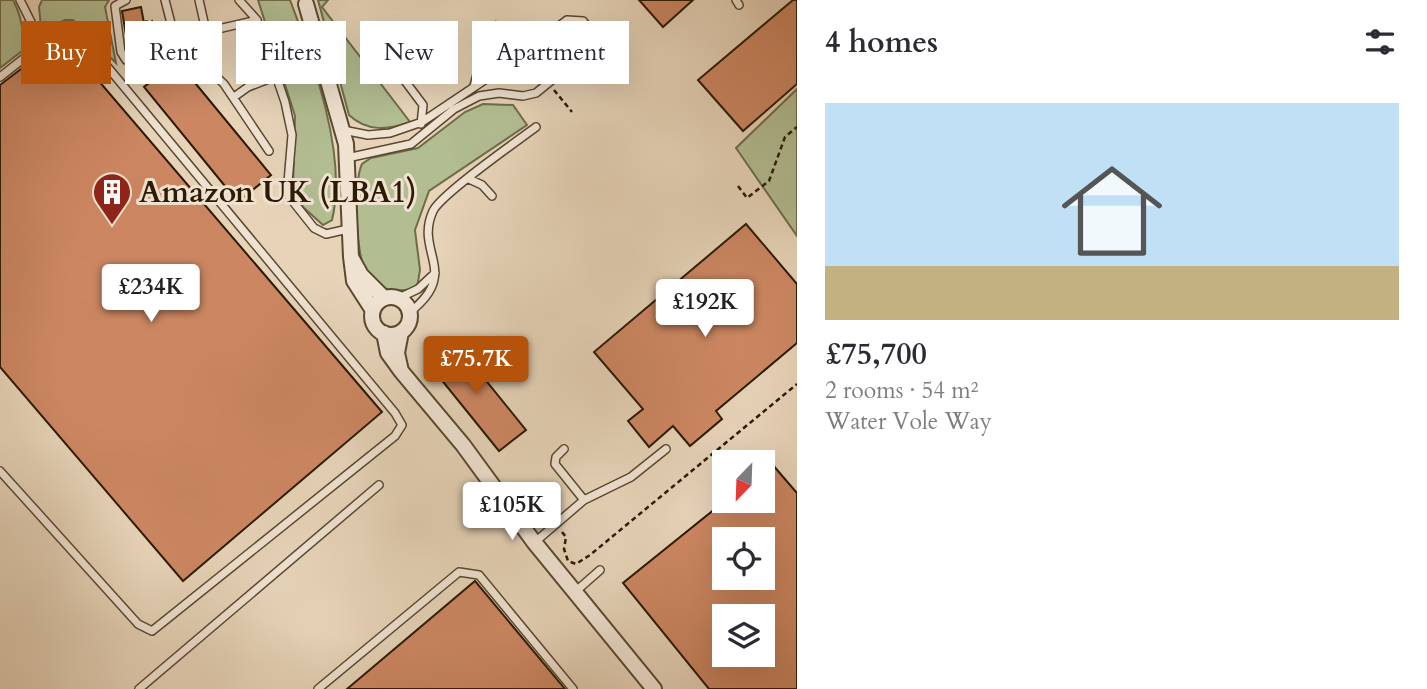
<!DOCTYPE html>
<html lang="en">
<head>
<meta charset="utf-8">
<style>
	:root { --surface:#fff; --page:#f7f7f7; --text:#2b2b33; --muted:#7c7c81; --line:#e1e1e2; --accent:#b45309 }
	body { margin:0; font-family:Cardo,serif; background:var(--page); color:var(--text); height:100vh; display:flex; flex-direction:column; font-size:26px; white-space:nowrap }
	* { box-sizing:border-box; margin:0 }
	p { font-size:23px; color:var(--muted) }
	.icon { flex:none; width:38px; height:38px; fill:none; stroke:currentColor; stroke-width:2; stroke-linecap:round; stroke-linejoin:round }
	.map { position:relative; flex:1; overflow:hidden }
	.sheet { display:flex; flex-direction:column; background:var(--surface); width:630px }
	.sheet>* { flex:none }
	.banner { position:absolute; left:21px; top:21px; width:665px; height:63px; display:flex; gap:14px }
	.needle { width:46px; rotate:203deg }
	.fabs { position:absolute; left:712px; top:450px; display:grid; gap:14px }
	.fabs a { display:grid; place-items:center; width:63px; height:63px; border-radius:0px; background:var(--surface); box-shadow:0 7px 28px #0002; font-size:35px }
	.price { position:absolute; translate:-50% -60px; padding:0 16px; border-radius:7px; background:#fff; color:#222; font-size:23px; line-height:46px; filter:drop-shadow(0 2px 4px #0008) }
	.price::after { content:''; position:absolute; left:50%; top:42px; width:21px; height:16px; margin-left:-10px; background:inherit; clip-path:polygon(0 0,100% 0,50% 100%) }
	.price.selected { background:var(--accent); color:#fff }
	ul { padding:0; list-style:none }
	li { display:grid; align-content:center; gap:14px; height:371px; padding:0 28px }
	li+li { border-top:2px solid var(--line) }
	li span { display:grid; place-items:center; height:217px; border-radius:0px; color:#555 }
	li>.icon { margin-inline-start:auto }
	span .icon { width:126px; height:126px; fill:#fffc; stroke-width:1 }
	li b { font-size:30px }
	h2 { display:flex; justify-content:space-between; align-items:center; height:84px; padding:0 28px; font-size:30px }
	.pill { padding:0 24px; border-radius:0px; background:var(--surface); box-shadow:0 7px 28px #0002; font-size:24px; line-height:63px }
	.pill.selected { background:var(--accent); color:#fff }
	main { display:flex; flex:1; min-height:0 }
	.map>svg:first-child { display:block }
	.green { fill:#b2bd92; stroke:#6f6c4a; stroke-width:2 }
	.building { fill:#cc8762; stroke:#2c1a03; stroke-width:2; fill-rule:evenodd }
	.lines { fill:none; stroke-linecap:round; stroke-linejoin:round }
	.lane-casing { stroke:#5a4830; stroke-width:10 }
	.street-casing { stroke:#5a4830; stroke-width:18 }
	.path { stroke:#2c1a03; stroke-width:2.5; stroke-dasharray:5 3.5; stroke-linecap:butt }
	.lane { stroke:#efe2d1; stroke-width:7 }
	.street { stroke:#efe2d1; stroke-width:14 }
	.labels { text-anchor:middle; stroke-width:6; stroke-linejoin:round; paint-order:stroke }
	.poi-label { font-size:30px; font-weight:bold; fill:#2c1a03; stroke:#efe2d1; text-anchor:start }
</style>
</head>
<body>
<main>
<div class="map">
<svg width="797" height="689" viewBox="0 0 797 689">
	<rect width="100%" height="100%" fill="#e6d3b8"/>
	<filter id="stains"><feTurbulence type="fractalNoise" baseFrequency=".00286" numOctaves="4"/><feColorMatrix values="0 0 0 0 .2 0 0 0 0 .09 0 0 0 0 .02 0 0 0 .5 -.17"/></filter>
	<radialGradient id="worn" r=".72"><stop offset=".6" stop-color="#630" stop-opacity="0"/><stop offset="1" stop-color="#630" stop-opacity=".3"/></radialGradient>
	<path class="green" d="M0,0h13c8,15 12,34 9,51l-22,17z
		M42,0h67l-4,7 11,56 -43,-43h-8l-19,9 -5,-2 -2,-20z
		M258,0h32c23,61 58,156 42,220l-9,5 -20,-18 -10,-18 2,-73z
		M318,0h10l-6,7 88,115c-22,8 -43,10 -61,-7z
		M797,89v147l-61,-88z
		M483,104l30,1 14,20 -98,66 -14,39 5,40 -3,18c-18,4 -36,5 -49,-12 -13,-17 -15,-94 -6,-112l9,-6 47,-10 47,-36z"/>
	<path class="building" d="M639,0h54l-30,27z
		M793,0h4v84l-54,47 -45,-51z
		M141,7l8,43 -20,3 -7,-42z
		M62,38l320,374 -199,169 -183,-214v-282z
		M177,61l94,114 -33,27 -94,-115z
		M746,224l51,60v59l-81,68 6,8 -32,27 -17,-20 -24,21 -21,-26 15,-12 -49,-57z
		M454,341l72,89 -27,21 -72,-89z
		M772,464l25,29v196h-88l-86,-106 103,-83h37v-29zM724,539h39v39h-39zM724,616h39v38h-39z
		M475,581l90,108h-218z"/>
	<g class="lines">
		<defs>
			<path id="lane" d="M126,0l-11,6 6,46 5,8 36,-4 30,-21 65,-15 -18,-20
				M165,0l11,43
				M199,0l7,31
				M736,0l3,5
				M257,20l28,82 7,33 -5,59 27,34 12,6 22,-5
				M198,59l26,25 45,67
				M399,73l24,32 -2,19
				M0,77l42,-33 -22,-44
				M474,86l11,-43
				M234,97l14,-10 28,-11
				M343,130l25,5 22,-2 32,-11 88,-59 57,-43 16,1 10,12 -4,17 -53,43 -13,3 -24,-3 -20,3 -25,13 -43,35 -64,14
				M469,179l13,6 10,11
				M399,298l19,-9 17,-16
				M410,312c51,-40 4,-60 23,-101 8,-17 83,-69 103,-84
				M0,471l138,153 14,7 243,-195 7,-11 -7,-12 -314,-378c-16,-11 -25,-2 -39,9
				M584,500l47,-23 35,-28
				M535,542l49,-42 -29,-36 1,-7 8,-8
				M575,592l25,-22
				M139,689l240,-204
				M318,689l141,-117 20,3 94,114"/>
			<path id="street" d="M306,4l40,140 5,113
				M372 316a19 19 0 1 1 38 0a19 19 0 1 1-38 0Z
				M372,309l-18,-28 -3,-24 10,18 23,23
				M384,333l4,20 13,18 -4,-18 4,-21
				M401,371l62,74 71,97 120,147"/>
		</defs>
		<use href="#lane" class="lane-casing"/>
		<use href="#street" class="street-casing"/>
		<path class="path" d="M495,21l23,26
			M143,22l10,-1
			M529,61l14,16
			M554,90l18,22
			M738,186l9,12 22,-17 16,-44 12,-10
			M562,532l4,5 -2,12 4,12 8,3 14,-9 207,-171"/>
		<use href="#lane" class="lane"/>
		<use href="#street" class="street"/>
	</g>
	<defs>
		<symbol id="building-pin" viewBox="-11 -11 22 30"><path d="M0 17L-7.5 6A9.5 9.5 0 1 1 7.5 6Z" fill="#8f2418" stroke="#efe2d1"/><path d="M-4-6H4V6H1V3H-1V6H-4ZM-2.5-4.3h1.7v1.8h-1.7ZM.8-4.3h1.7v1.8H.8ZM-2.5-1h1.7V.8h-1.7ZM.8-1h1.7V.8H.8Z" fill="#fff"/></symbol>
	</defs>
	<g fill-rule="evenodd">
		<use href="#building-pin" x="90" y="170" width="44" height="60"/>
	</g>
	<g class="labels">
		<g class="poi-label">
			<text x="139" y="202">Amazon UK (LBA1)</text>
		</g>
	</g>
	<rect width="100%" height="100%" filter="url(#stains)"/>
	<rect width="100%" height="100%" fill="url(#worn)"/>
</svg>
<div class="fabs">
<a><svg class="needle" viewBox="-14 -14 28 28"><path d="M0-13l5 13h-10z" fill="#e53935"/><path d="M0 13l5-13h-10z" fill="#7c7c81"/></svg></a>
<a><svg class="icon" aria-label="locate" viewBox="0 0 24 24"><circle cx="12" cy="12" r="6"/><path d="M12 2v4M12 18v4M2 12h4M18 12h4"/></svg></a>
<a><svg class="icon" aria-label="layers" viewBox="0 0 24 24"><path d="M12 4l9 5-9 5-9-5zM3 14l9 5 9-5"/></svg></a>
</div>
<b class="price" style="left:151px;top:324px">£234K</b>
<b class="price" style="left:705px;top:339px">£192K</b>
<b class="price selected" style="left:476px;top:396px">£75.7K</b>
<b class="price" style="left:512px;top:542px">£105K</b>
<div class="banner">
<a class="pill selected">Buy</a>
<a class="pill">Rent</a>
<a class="pill">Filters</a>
<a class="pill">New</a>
<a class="pill">Apartment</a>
</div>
</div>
<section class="sheet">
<h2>4 homes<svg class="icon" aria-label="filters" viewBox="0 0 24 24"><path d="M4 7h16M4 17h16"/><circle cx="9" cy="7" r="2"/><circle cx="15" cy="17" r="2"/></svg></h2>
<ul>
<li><span style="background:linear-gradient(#bfe0f5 75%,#c2b280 0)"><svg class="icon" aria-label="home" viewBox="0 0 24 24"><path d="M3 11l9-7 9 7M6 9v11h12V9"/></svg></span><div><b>£75,700</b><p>2 rooms · 54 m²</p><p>Water Vole Way</p></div></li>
</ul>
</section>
</main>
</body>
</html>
